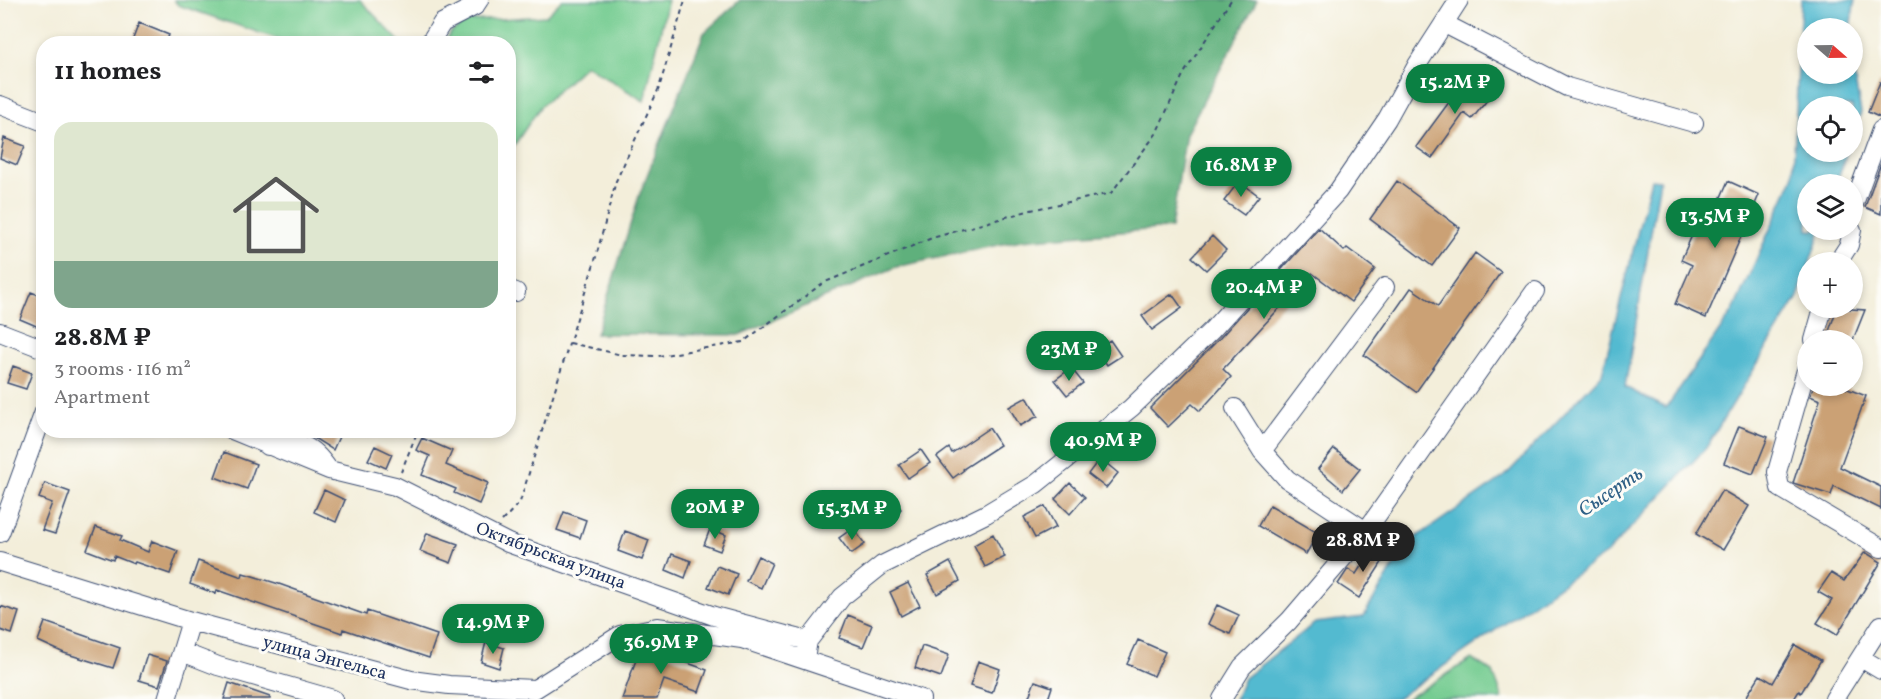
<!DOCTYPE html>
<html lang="en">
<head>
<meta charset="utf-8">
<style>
	:root { --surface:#fff; --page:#f2f2f2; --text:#202124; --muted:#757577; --accent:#0b8043 }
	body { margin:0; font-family:Vollkorn,serif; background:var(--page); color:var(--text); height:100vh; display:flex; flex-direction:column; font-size:22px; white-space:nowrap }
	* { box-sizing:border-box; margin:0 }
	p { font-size:20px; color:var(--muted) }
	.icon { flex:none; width:33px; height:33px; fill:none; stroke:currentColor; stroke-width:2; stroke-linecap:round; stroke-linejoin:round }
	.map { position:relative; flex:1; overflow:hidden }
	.panel { position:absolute; left:36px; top:36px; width:480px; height:402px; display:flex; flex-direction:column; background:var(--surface); border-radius:24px; box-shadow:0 3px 9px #0003 }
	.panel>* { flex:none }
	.needle { width:39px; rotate:110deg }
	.controls { position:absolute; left:1797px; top:18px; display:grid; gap:12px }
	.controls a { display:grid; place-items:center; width:66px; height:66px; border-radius:50%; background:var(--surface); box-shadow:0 3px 9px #0003; font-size:30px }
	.price { position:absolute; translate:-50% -51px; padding:0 14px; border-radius:21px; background:var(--accent); color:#fff; font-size:20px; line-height:39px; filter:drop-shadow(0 2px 3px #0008) }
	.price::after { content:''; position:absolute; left:50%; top:36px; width:18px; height:14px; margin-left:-9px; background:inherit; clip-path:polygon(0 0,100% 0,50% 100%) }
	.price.on { background:#222; color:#fff }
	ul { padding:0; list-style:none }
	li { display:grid; align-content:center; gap:12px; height:318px; padding:0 18px }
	li span { display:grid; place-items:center; height:186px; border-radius:18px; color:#555 }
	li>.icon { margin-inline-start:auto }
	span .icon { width:108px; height:108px; fill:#fffc; stroke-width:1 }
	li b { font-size:26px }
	h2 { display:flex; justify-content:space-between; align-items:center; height:72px; padding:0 18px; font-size:26px }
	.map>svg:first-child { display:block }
	.green { fill:#74cc91; stroke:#487e78; stroke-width:1.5 }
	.forest { fill:#5fb07b; stroke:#3d706c; stroke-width:1.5 }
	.water { fill:#53bad0; stroke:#377497; stroke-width:1.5 }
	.building { fill:#cba174 }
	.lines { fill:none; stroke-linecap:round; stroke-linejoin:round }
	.minor-casing { stroke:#3b4c71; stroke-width:20 }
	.path { stroke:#3b4c71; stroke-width:2; stroke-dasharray:4.5 4.5; stroke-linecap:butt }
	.minor { stroke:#fff; stroke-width:18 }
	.labels { text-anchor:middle; stroke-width:6; stroke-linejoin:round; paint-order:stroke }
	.street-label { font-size:18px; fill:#1b2f5e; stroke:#fdfcf7 }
	.water-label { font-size:20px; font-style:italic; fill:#2f6086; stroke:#fdfcf7 }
</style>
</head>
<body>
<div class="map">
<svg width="1881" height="699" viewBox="0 0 1881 699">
	<rect width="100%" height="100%" fill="#fdfcf7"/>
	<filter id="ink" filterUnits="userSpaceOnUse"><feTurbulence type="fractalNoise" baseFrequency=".0167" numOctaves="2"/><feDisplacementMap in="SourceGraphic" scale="12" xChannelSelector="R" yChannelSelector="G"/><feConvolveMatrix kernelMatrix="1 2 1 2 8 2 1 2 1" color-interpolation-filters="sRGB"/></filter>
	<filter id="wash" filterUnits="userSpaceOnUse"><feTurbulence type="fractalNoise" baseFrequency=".008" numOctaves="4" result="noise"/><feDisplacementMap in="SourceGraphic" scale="24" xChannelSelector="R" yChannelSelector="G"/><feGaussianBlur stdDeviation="1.35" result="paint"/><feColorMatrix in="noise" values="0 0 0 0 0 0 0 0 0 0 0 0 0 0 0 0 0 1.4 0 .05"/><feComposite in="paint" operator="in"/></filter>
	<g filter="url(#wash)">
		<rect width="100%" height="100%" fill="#f3eeda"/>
		<path class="green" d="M174,0h186l41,43h-112l-111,-38z
			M562,0h106l-24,101 -58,-36 -46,42 -31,46 -1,-109 -64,-1 7,-11 17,-11 78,-5z
			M1472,659l21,13 10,27h-97z"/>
		<path class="forest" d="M740,0h517l-71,134 -15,94 -150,12 -125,27 -157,68 -143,-1 44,-141 64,-160z"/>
		<path class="water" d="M1801,0h54l-5,28h-42v46h44l1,-4 8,42 -8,25 -1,-31h-44v46h39l-11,32h-28v46h13l-23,67 -92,151 -99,105 -211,146h-161l9,-21 71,-55 48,-6 45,-74 97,-67 97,-102 49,-195 9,1 -35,207 41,21 67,-97 60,-133z"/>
		<g id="blocks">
			<path class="building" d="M139,23l30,12 -4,9h-34z
				M1469,75l23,19 -20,25 -8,-6 -32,45 -16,-11z
				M1880,82h1v36l-13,-6z
				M4,138l21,8 -8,19 -17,-7z
				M1881,163v51l-16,-7z
				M1239,181l20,15 -15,19 -20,-14z
				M1397,181l63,47 -28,38 -62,-47z
				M1728,181l31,14 -53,123 -31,-14 17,-39 -11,-5 17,-38 10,5z
				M1319,228l25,23 3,-3 28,21 -24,33 -39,-29 -89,96 8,8 -31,34 -8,-7 -24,23 -18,-19 70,-70z
				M1212,236l14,14 -20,20 -14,-13z
				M1475,253l26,19 -85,120 -52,-37 47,-67 27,18z
				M31,292l13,5v25l-3,6 -21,-9z
				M1172,294l10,14 -30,22 -10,-14z
				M1837,308l28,2 -12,30h-27z
				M1110,340l11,16 -14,9 -11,-16z
				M13,366l19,7 -6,16 -19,-6z
				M1071,368l12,15 -16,12 -12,-15z
				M1814,386h26l26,10 -26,71 41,20v22l-47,-23 -3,9 -38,-12 27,-83 -10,-4z
				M1027,397l11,19 -18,10 -11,-19z
				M1739,426l29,11 -15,37 -29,-11z
				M989,428l11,17 -37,24 1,1 -11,8 -16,-21 12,-9 3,5z
				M1129,428l16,16 -14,14 -16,-16z
				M318,430h24l-9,20 -19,-12z
				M422,438l30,13 -6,14 42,18 -9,21 -25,-11 2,-4 -34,-14 8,-19 -14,-6z
				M375,446l17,8 -6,14 -18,-8z
				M1334,449l26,20 -17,21 -25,-21z
				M921,450l9,13 -22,15 -9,-13z
				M224,452l32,12 -9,25 -32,-12z
				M1100,458l18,15 -12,15 -18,-14z
				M45,483l25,9 -15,42 -13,-4 10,-27 -13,-5z
				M1070,483l15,14 -15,17 -15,-15z
				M324,490l21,10 -9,22 -22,-10z
				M1722,490l27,16 -26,44 -27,-16z
				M893,498l8,11 -18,14 -8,-11z
				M1270,505l48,28 -12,21 -48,-28z
				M1045,506l11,21 -21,11 -11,-21z
				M564,512l22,8 -6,18 -23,-8z
				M96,527l26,9 -2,4 28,12 4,-11 26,10 -8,23 -35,-12 -1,2 -20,-8 -1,4 -26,-10z
				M853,528l12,16 -14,10 -12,-16z
				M710,529l16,6 -6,16 -16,-6z
				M625,531l24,9 -7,20 -24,-9z
				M427,533l31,11 -7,19 -31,-12z
				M993,534l12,23 -20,10 -11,-22z
				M1375,545l13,8 -29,45 -21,-14 10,-15 8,5z
				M1865,552l16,10 -44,73 -20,-12 15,-23 -14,-8 13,-19 13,8z
				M672,554l19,7 -6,17 -19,-8z
				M758,556l14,7 -11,25 -15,-7z
				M198,561l44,16 1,-4 36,11 87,31 1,-4 70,24 -8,23 -86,-29 -1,4 -125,-43 -1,4 -26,-10z
				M950,562l10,19 -23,13 -10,-19z
				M717,566l20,8 -9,21 -20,-8z
				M908,583l12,23 -19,10 -11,-24z
				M1217,605l22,10 -9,19 -22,-10z
				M0,606l19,6 -7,22 -12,-4z
				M848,615l24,10 -9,22 -24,-9z
				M45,622l75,26 -7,20 -49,-15 -26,-12z
				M1138,640l27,12 -11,24 -27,-12z
				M486,642l18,6 -5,20 -18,-6z
				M1795,645l26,15 -20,33 -2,-2 -5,8h-49l15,-24 13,8z
				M641,646l66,24 -8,22 -35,-12 -7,19h-35z
				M922,646l27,9 -8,22 -26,-9z
				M147,655l20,6 -8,25 -20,-6z
				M978,661l22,8 -8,24 -22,-7z
				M1035,681l17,6 -4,12h-20z
				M229,683l41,14v2h-46z"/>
		</g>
	</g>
	<g filter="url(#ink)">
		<use href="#blocks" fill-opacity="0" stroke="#3b4c71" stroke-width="1.5"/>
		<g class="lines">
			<defs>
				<path id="minor" d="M1445,24l122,63 127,36
					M429,44l13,-21 33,-17 4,-6
					M0,105l44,17
					M1852,209l29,-79
					M1838,262l11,-17 3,-15
					M508,289l8,3
					M0,332l44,17
					M1814,340l9,-32
					M1808,363l-31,109 3,16 101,60
					M232,430l97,40 66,16 113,57 206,73 94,25
					M268,446c32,-5 42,-4 61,24
					M1262,451l123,-164
					M1366,531l169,-240
					M0,533l44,-121
					M0,562l191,59 220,59 38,5 86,4 85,-54 37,-8 85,12 179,60
					M182,652l36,14 115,33
					M805,658l3,-17 34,-44 40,-32 104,-51 50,-30 95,-76 81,-78 126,-139 49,-72 30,-54 42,-65
					M1861,658l20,12
					M167,699l24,-78
					M1222,699l20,-32 47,-46 77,-90 -79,-52 -25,-28 -27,-43
					M1834,699l47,-74"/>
			</defs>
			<use href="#minor" class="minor-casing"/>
			<path class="path" d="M570,343l52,12 36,1 85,-14 80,-59 109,-45 99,-28 80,-17 45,-59 27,-59 48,-75
				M401,472l17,-42
				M502,521l18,-19 76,-245 20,-76 43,-93 26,-88"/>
			<use href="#minor" class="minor"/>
		</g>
	</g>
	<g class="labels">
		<g class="street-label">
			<text transform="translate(551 555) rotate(21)" y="6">Октябрьская улица</text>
			<text transform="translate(325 657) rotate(15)" y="6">улица Энгельса</text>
		</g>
		<g class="water-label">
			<text transform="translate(1610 491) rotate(-34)" y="7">Сысерть</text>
		</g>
	</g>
</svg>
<div class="controls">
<a><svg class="needle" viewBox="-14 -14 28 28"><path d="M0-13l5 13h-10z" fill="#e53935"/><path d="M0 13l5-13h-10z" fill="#757577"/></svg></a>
<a><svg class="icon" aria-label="locate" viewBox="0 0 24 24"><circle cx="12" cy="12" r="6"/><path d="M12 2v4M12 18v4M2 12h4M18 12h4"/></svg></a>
<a><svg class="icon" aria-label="layers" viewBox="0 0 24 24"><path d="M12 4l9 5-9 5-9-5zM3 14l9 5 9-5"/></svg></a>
<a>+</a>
<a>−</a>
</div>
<b class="price" style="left:1455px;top:115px">15.2M ₽</b>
<b class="price" style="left:1241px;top:198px">16.8M ₽</b>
<b class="price" style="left:1715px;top:249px">13.5M ₽</b>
<b class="price" style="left:1264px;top:320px">20.4M ₽</b>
<b class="price" style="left:1069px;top:382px">23M ₽</b>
<b class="price" style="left:1103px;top:473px">40.9M ₽</b>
<b class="price" style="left:715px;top:540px">20M ₽</b>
<b class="price" style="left:852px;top:541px">15.3M ₽</b>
<b class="price on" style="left:1363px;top:573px">28.8M ₽</b>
<b class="price" style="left:493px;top:655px">14.9M ₽</b>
<b class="price" style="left:661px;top:675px">36.9M ₽</b>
<section class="panel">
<h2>11 homes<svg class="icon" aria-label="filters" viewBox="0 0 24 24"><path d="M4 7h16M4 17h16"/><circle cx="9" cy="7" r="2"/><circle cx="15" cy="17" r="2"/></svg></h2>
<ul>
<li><span style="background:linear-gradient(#dfe7d0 75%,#7fa58c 0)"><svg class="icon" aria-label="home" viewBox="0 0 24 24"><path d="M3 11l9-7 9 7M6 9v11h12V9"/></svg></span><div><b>28.8M ₽</b><p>3 rooms · 116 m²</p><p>Apartment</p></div></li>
</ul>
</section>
</div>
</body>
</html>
